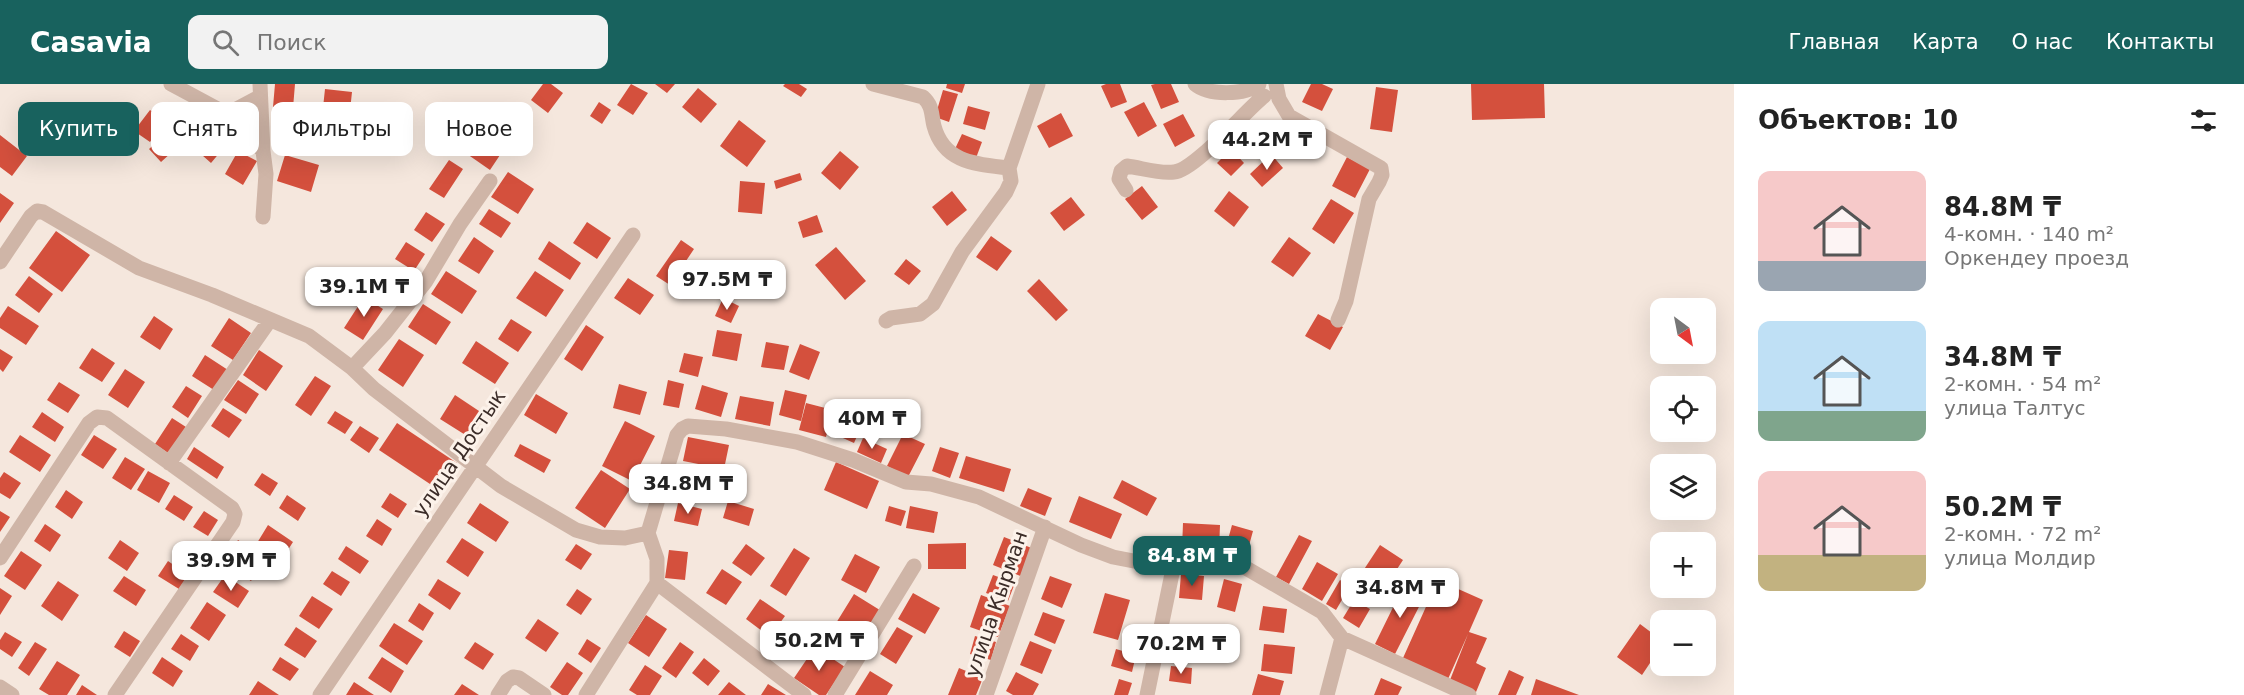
<!DOCTYPE html>
<html lang="ru">
<head>
<meta charset="utf-8">
<style>
	:root { --surface:#fff; --page:#f2f2f2; --text:#222; --muted:#767676; --accent:#18625e }
	body { margin:0; font-family:"DejaVu Sans",sans-serif; background:var(--page); color:var(--text); height:100vh; display:flex; flex-direction:column; font-size:22px; white-space:nowrap }
	* { box-sizing:border-box; margin:0 }
	p { font-size:20px; color:var(--muted) }
	.icon { flex:none; width:33px; height:33px; fill:none; stroke:currentColor; stroke-width:2; stroke-linecap:round; stroke-linejoin:round }
	.map { position:relative; flex:1; overflow:hidden }
	.details { display:flex; flex-direction:column; background:var(--surface); width:510px }
	.details>* { flex:none }
	.hud { position:absolute; left:18px; top:18px; width:570px; height:54px; display:flex; gap:12px }
	.needle { width:39px; rotate:148deg }
	.tools { position:absolute; left:1650px; top:214px; display:grid; gap:12px }
	.tools a { display:grid; place-items:center; width:66px; height:66px; border-radius:12px; background:var(--surface); box-shadow:0 6px 24px #0002; font-size:30px }
	.price { position:absolute; translate:-50% -51px; padding:0 14px; border-radius:12px; background:#fff; color:#222; font-size:20px; line-height:39px; filter:drop-shadow(0 2px 3px #0008) }
	.price::after { content:''; position:absolute; left:50%; top:36px; width:18px; height:14px; margin-left:-9px; background:inherit; clip-path:polygon(0 0,100% 0,50% 100%) }
	.price.current { background:var(--accent); color:#fff }
	ul { padding:0; list-style:none }
	li { display:flex; align-items:center; gap:18px; height:150px; padding:0 24px }
	li span { display:grid; place-items:center; flex:none; width:168px; height:120px; border-radius:12px; color:#555 }
	li>.icon { margin-inline-start:auto }
	span .icon { width:72px; height:72px; fill:#fffc; stroke-width:1 }
	li b { font-size:26px }
	h2 { display:flex; justify-content:space-between; align-items:center; height:72px; padding:0 24px; font-size:26px }
	.chip { padding:0 21px; border-radius:12px; background:var(--surface); box-shadow:0 6px 24px #0002; font-size:21px; line-height:54px }
	.chip.current { background:var(--accent); color:#fff }
	header { display:flex; align-items:center; gap:36px; box-sizing:border-box; height:84px; padding:0 30px; background:var(--accent); color:#fff }
	header strong { font-size:28px }
	nav { display:flex; gap:33px; margin-inline-start:auto; font-size:21px }
	.search { width:420px; height:54px; background:var(--page); display:flex; align-items:center; gap:15px; box-sizing:border-box; padding:0 21px; border-radius:12px; color:var(--muted); font-size:22px }
	main { display:flex; flex:1; min-height:0 }
	.map>svg:first-child { display:block }
	.building { fill:#d4503d }
	.lines { fill:none; stroke-linecap:round; stroke-linejoin:round }
	.minor { stroke:#cfb5a7; stroke-width:15 }
	.labels { text-anchor:middle; stroke-width:6; stroke-linejoin:round; paint-order:stroke }
	.street-label { font-size:20px; fill:#3b2c28; stroke:#fcf2ea }
</style>
</head>
<body>
<header>
<strong>Casavia</strong>
<div class="search"><svg class="icon" aria-label="search" viewBox="0 0 24 24"><circle cx="10" cy="10" r="6"/><path d="M15 15l6 6"/></svg>Поиск</div>
<nav><a>Главная</a><a>Карта</a><a>О нас</a><a>Контакты</a></nav>
</header>
<main>
<div class="map">
<svg width="1734" height="611" viewBox="0 0 1734 611">
	<rect width="100%" height="100%" fill="#f5e7dd"/>
	<path class="building" d="M275,0h20l-2,24 -20,-1z
		M543,0h8l12,9 -15,20 -17,-13z
		M631,0l17,9 -15,22 -16,-10z
		M655,0h20l-8,9z
		M785,0h14l8,5 -6,8 -18,-11z
		M947,0h18l-3,9 -16,-5z
		M1106,0h14l7,18 -16,6 -10,-22z
		M1155,0h16l8,18 -18,7 -10,-24z
		M1311,0h11l11,5 -11,22 -20,-9z
		M1471,0h73l1,34 -73,2z
		M1376,3l22,3 -6,42 -22,-3z
		M698,4l19,16 -16,19 -19,-16z
		M325,5l27,3 -3,28 -27,-3z
		M943,6l15,4 -9,28 -14,-5z
		M599,18l12,8 -9,14 -12,-8z
		M1144,18l13,24 -19,11 -14,-25z
		M968,22l22,6 -5,18 -22,-6z
		M150,26l15,11 -15,21 -16,-11z
		M1061,29l12,23 -24,12 -12,-22z
		M1183,30l12,22 -20,11 -12,-23z
		M739,36l27,21 -19,26 -27,-21z
		M170,46l12,13 -21,19 -12,-13z
		M209,47l17,14 -15,18 -17,-15z
		M962,50l20,8 -6,16 -21,-9z
		M0,51l27,21 -15,20 -12,-9z
		M476,56l24,15 -10,15 -23,-16z
		M1231,65l13,14 -13,13 -14,-13z
		M238,67l19,10 -14,24 -18,-11z
		M840,67l19,16 -19,23 -19,-17z
		M1271,70l12,14 -21,19 -12,-13z
		M285,71l34,10 -8,27 -34,-11z
		M1347,73l23,12 -15,29 -23,-12z
		M449,76l14,9 -19,29 -15,-9z
		M508,88l26,17 -16,25 -27,-17z
		M800,89l2,7 -26,9 -2,-8z
		M740,97l25,2 -3,31 -24,-2z
		M1142,102l16,21 -16,13 -17,-21z
		M952,107l15,19 -20,16 -15,-19z
		M1229,107l20,16 -15,20 -20,-16z
		M0,109l14,10 -14,20z
		M1071,113l14,18 -21,16 -14,-18z
		M1331,115l23,14 -20,31 -22,-15z
		M489,125l22,14 -10,15 -22,-14z
		M426,128l19,12 -13,18 -18,-12z
		M817,131l6,17 -20,6 -5,-16z
		M587,138l24,16 -14,21 -24,-16z
		M56,147l34,24 -28,37 -33,-24z
		M991,152l21,15 -15,20 -21,-14z
		M474,153l20,14 -15,23 -21,-13z
		M1289,153l22,16 -18,24 -22,-15z
		M681,156l13,9 -24,36 -14,-9z
		M549,157l32,22 -11,17 -32,-21z
		M406,158l19,12 -11,17 -19,-12z
		M836,163l30,34 -21,19 -30,-35z
		M906,175l15,12 -12,14 -15,-11z
		M385,186l23,15 -11,18 -24,-16z
		M446,187l31,20 -15,23 -31,-20z
		M535,187l29,19 -18,27 -30,-19z
		M29,192l24,18 -14,19 -24,-18z
		M628,194l26,17 -14,20 -26,-17z
		M1039,195l29,31 -12,11 -29,-30z
		M364,213l19,12 -20,31 -19,-12z
		M723,214l16,8 -8,17 -16,-7z
		M423,220l28,18 -15,23 -28,-18z
		M8,222l31,20 -13,19 -26,-17v-10z
		M1318,230l25,13 -13,23 -25,-14z
		M154,232l19,13 -13,21 -20,-13z
		M229,234l22,15 -18,27 -22,-14z
		M511,235l21,13 -14,20 -20,-13z
		M586,241l18,12 -22,34 -18,-12z
		M717,246l25,4 -5,27 -25,-5z
		M399,255l25,16 -21,32 -25,-17z
		M476,257l33,22 -14,21 -33,-21z
		M766,258l23,4 -5,24 -23,-3z
		M800,260l20,8 -11,28 -20,-8z
		M92,264l23,15 -13,19 -23,-14z
		M0,265l13,8 -10,15 -3,-3z
		M259,266l24,16 -17,25 -23,-16z
		M684,269l19,4 -5,20 -19,-5z
		M205,271l23,15 -14,20 -22,-14z
		M125,285l20,13 -17,26 -20,-13z
		M315,292l16,10 -20,30 -16,-11z
		M238,296l21,14 -13,20 -22,-14z
		M668,296l16,4 -5,24 -16,-3z
		M59,298l21,13 -12,18 -21,-13z
		M619,300l28,8 -7,23 -27,-7z
		M702,301l26,8 -7,24 -26,-8z
		M186,302l16,10 -14,22 -16,-11z
		M785,306l22,5 -6,26 -22,-6z
		M536,310l32,19 -12,21 -32,-19z
		M455,311l27,18 -15,23 -27,-17z
		M740,312l34,6 -4,24 -35,-7z
		M806,319l27,7 -7,27 -27,-7z
		M223,324l19,12 -13,18 -18,-12z
		M335,327l18,11 -8,12 -18,-11z
		M42,328l22,15 -9,15 -23,-15z
		M841,333l21,8 -8,18 -20,-9z
		M172,334l14,9 -18,26 -13,-9z
		M625,337l30,15 -23,45 -30,-15z
		M397,339l60,40 -18,27 -60,-40z
		M360,342l19,12 -10,15 -19,-13z
		M903,350l22,10 -17,33 -21,-11z
		M20,351l31,20 -11,17 -31,-20z
		M94,351l23,14 -14,20 -22,-14z
		M688,353l41,8 -5,24 -41,-8z
		M863,354l24,11 -6,14 -24,-11z
		M520,360l31,16 -7,13 -30,-17z
		M194,363l30,20 -7,12 -30,-20z
		M940,363l19,6 -9,25 -18,-7z
		M966,372l45,13 -7,23 -45,-14z
		M125,373l20,12 -14,21 -19,-12z
		M836,378l43,19 -12,28 -43,-19z
		M601,386l29,19 -25,39 -30,-20z
		M148,387l22,12 -11,20 -22,-13z
		M4,388l17,11 -11,16 -10,-6v-15z
		M262,389l16,10 -8,13 -16,-11z
		M1122,396l35,18 -10,18 -34,-18z
		M1028,404l24,10 -7,18 -25,-10z
		M66,406l17,12 -11,17 -17,-12z
		M390,409l17,11 -9,14 -17,-11z
		M174,411l19,12 -9,14 -19,-12z
		M287,411l19,13 -8,13 -19,-13z
		M1079,412l43,18 -11,25 -42,-17z
		M728,417l26,8 -5,17 -26,-8z
		M480,419l29,19 -13,20 -29,-19z
		M678,419l24,6 -4,17 -24,-5z
		M889,422l17,5 -5,15 -16,-5z
		M910,422l28,6 -4,21 -28,-5z
		M0,427l10,6 -10,15z
		M204,427l14,9 -10,16 -15,-9z
		M377,435l15,10 -10,17 -16,-10z
		M1183,439l37,2 -1,26 -37,-2z
		M45,440l16,11 -11,17 -16,-11z
		M268,441l25,17 -11,17 -25,-16z
		M1232,441l21,6 -8,29 -21,-6z
		M1299,451l13,6 -23,43 -13,-7z
		M1004,453l30,12 -11,28 -30,-12z
		M462,454l22,14 -16,25 -22,-15z
		M120,456l19,13 -12,18 -19,-13z
		M238,456l28,19 -15,22 -28,-18z
		M966,459v26h-38v-25z
		M576,460l16,10 -11,16 -16,-10z
		M746,460l19,14 -14,18 -19,-13z
		M1380,461l23,15 -21,32 -23,-15z
		M346,462l23,15 -9,13 -22,-15z
		M794,464l16,10 -24,38 -16,-10z
		M669,466l19,2 -3,28 -20,-2z
		M21,467l21,14 -17,25 -21,-14z
		M855,470l25,13 -14,26 -25,-13z
		M168,477l20,14 -9,14 -21,-13z
		M1317,478l21,12 -16,27 -20,-12z
		M722,485l20,13 -16,23 -20,-12z
		M332,487l18,11 -9,14 -18,-12z
		M1181,490l23,2 -2,24 -23,-2z
		M225,491l24,16 -11,17 -25,-16z
		M993,491l22,8 -7,18 -22,-8z
		M124,492l22,14 -10,16 -23,-15z
		M1050,492l22,8 -10,24 -21,-9z
		M438,495l23,14 -11,17 -22,-15z
		M1224,495l18,5 -7,28 -18,-5z
		M1340,496l10,6 -14,24 -10,-6z
		M1438,496l45,20 -14,32 18,6 -11,25 10,5 -10,24 -26,-12 18,-46 -20,45 -45,-21z
		M58,497l21,14 -17,26 -21,-15z
		M1404,501l21,10 -30,59 -20,-10z
		M0,504l12,8 -12,19z
		M577,505l15,10 -11,16 -15,-10z
		M913,509l27,15 -15,26 -27,-15z
		M1105,509l25,7 -12,40 -25,-7z
		M854,510l29,18 -21,33 -29,-17z
		M981,511l29,11 -12,31 -28,-10z
		M312,512l21,13 -14,20 -20,-13z
		M760,515l25,17 -15,21 -24,-18z
		M1354,516l16,9 -11,19 -16,-10z
		M207,518l19,13 -17,26 -19,-13z
		M419,519l15,10 -11,18 -15,-10z
		M1263,522l24,3 -3,24 -25,-3z
		M1043,528l22,8 -10,24 -21,-9z
		M646,531l21,14 -18,28 -21,-14z
		M538,535l21,14 -13,19 -21,-14z
		M394,539l29,18 -16,24 -28,-19z
		M1640,540l20,15v9l-18,27 -25,-18z
		M296,543l21,14 -12,17 -21,-13z
		M897,543l16,9 -17,28 -16,-10z
		M124,547l16,10 -10,16 -16,-10z
		M5,548l17,10 -10,15 -12,-8v-9z
		M1184,548l24,4 -3,24 -25,-3z
		M181,550l18,12 -9,15 -19,-12z
		M975,552l21,6 -5,18 -21,-6z
		M587,555l14,9 -10,15 -13,-9z
		M1030,557l22,9 -10,24 -22,-9z
		M35,558l12,7 -18,27 -11,-8z
		M475,558l19,12 -11,16 -19,-12z
		M680,558l14,10 -18,26 -14,-10z
		M1264,560l31,3 -3,27 -31,-3z
		M815,563l30,20 -19,28h-7l-25,-17z
		M1116,565l20,6 -4,17 -21,-6z
		M162,573l21,14 -10,16 -21,-14z
		M280,573l19,12 -9,12 -18,-11z
		M382,573l22,14 -13,22 -23,-15z
		M704,574l16,13 -12,15 -16,-13z
		M57,577l23,14 -13,20h-18l-10,-6z
		M567,578l16,11 -15,22h-6l-12,-8z
		M645,581l17,11 -12,19h-13l-8,-5z
		M1171,582l21,2 -1,16 -22,-3z
		M959,584l24,10 -7,17h-28z
		M1509,586l15,7 -8,18h-18z
		M870,587l23,14 -6,10h-32z
		M1016,588l23,12 -6,11h-20l-7,-4z
		M1258,590l26,7 -4,14h-28z
		M1381,594l21,9 -4,8h-24z
		M1119,595l13,4 -4,12h-14z
		M1536,595l43,16h-48z
		M258,597l21,14h-30z
		M354,598l20,13h-28z
		M729,598l17,13h-28z
		M462,600l17,11h-25z
		M768,600l18,11h-25z
		M82,601l15,10h-21z"/>
	<g class="lines">
		<path class="minor" d="M171,0l56,30 36,37 3,23 -3,43
			M260,0l3,67
			M873,0l50,13c10,9 8,17 11,29 10,37 42,38 75,42
			M1195,0c14,12 50,11 64,0
			M1276,0l3,15 10,17 92,52 1,7 -3,7 -10,17 -23,102 -8,19
			M227,30l32,-17
			M1126,106l-7,-11 2,-8 6,-5c15,2 32,8 47,6 21,-2 71,-61 90,-76
			M0,178l31,-46 6,-5 6,1 96,56 73,27 97,41 43,32 22,21 127,97 75,44 24,7 25,1 23,-5
			M886,237l5,-3 29,-4 13,-10 29,-52 44,-60 5,-11 -2,-13 29,-84
			M352,284l33,-35 41,-52 34,-57 30,-43
			M169,379l101,-143
			M0,474l89,-135 8,-6 10,1 125,90 3,6 -2,8 -118,173
			M657,499v-24l-9,-26 29,-98 5,-6 6,-3 38,3 71,13 56,18 53,22 25,2 48,13 102,48 32,12 36,7 69,-3 21,3 83,48 20,26 127,57
			M657,499l147,112
			M0,603l12,8
			M320,611l313,-460
			M498,611l9,-14 6,-4 6,1 25,17
			M586,611l71,-112
			M835,611l79,-129
			M986,611l59,-168
			M1147,611l27,-131
			M1327,611l15,-57"/>
	</g>
	<g class="labels">
		<g class="street-label">
			<text transform="translate(459 369) rotate(-56)" y="7">улица Достык</text>
			<text transform="translate(996 520) rotate(-71)" y="7">улица Кырман</text>
		</g>
	</g>
</svg>
<div class="tools">
<a><svg class="needle" viewBox="-14 -14 28 28"><path d="M0-13l5 13h-10z" fill="#e53935"/><path d="M0 13l5-13h-10z" fill="#767676"/></svg></a>
<a><svg class="icon" aria-label="locate" viewBox="0 0 24 24"><circle cx="12" cy="12" r="6"/><path d="M12 2v4M12 18v4M2 12h4M18 12h4"/></svg></a>
<a><svg class="icon" aria-label="layers" viewBox="0 0 24 24"><path d="M12 4l9 5-9 5-9-5zM3 14l9 5 9-5"/></svg></a>
<a>+</a>
<a>−</a>
</div>
<b class="price" style="left:1267px;top:87px">44.2M ₸</b>
<b class="price" style="left:727px;top:227px">97.5M ₸</b>
<b class="price" style="left:364px;top:234px">39.1M ₸</b>
<b class="price" style="left:872px;top:366px">40M ₸</b>
<b class="price" style="left:688px;top:431px">34.8M ₸</b>
<b class="price current" style="left:1192px;top:503px">84.8M ₸</b>
<b class="price" style="left:231px;top:508px">39.9M ₸</b>
<b class="price" style="left:1400px;top:535px">34.8M ₸</b>
<b class="price" style="left:819px;top:588px">50.2M ₸</b>
<b class="price" style="left:1181px;top:591px">70.2M ₸</b>
<div class="hud">
<a class="chip current">Купить</a>
<a class="chip">Снять</a>
<a class="chip">Фильтры</a>
<a class="chip">Новое</a>
</div>
</div>
<section class="details">
<h2>Объектов: 10<svg class="icon" aria-label="filters" viewBox="0 0 24 24"><path d="M4 7h16M4 17h16"/><circle cx="9" cy="7" r="2"/><circle cx="15" cy="17" r="2"/></svg></h2>
<ul>
<li><span style="background:linear-gradient(#f6c9c9 75%,#9aa5b1 0)"><svg class="icon" aria-label="home" viewBox="0 0 24 24"><path d="M3 11l9-7 9 7M6 9v11h12V9"/></svg></span><div><b>84.8M ₸</b><p>4-комн. · 140 m²</p><p>Оркендеу проезд</p></div></li>
<li><span style="background:linear-gradient(#bfe0f5 75%,#7fa58c 0)"><svg class="icon" aria-label="home" viewBox="0 0 24 24"><path d="M3 11l9-7 9 7M6 9v11h12V9"/></svg></span><div><b>34.8M ₸</b><p>2-комн. · 54 m²</p><p>улица Талтус</p></div></li>
<li><span style="background:linear-gradient(#f6c9c9 70%,#c2b280 0)"><svg class="icon" aria-label="home" viewBox="0 0 24 24"><path d="M3 11l9-7 9 7M6 9v11h12V9"/></svg></span><div><b>50.2M ₸</b><p>2-комн. · 72 m²</p><p>улица Молдир</p></div></li>
</ul>
</section>
</main>
</body>
</html>
